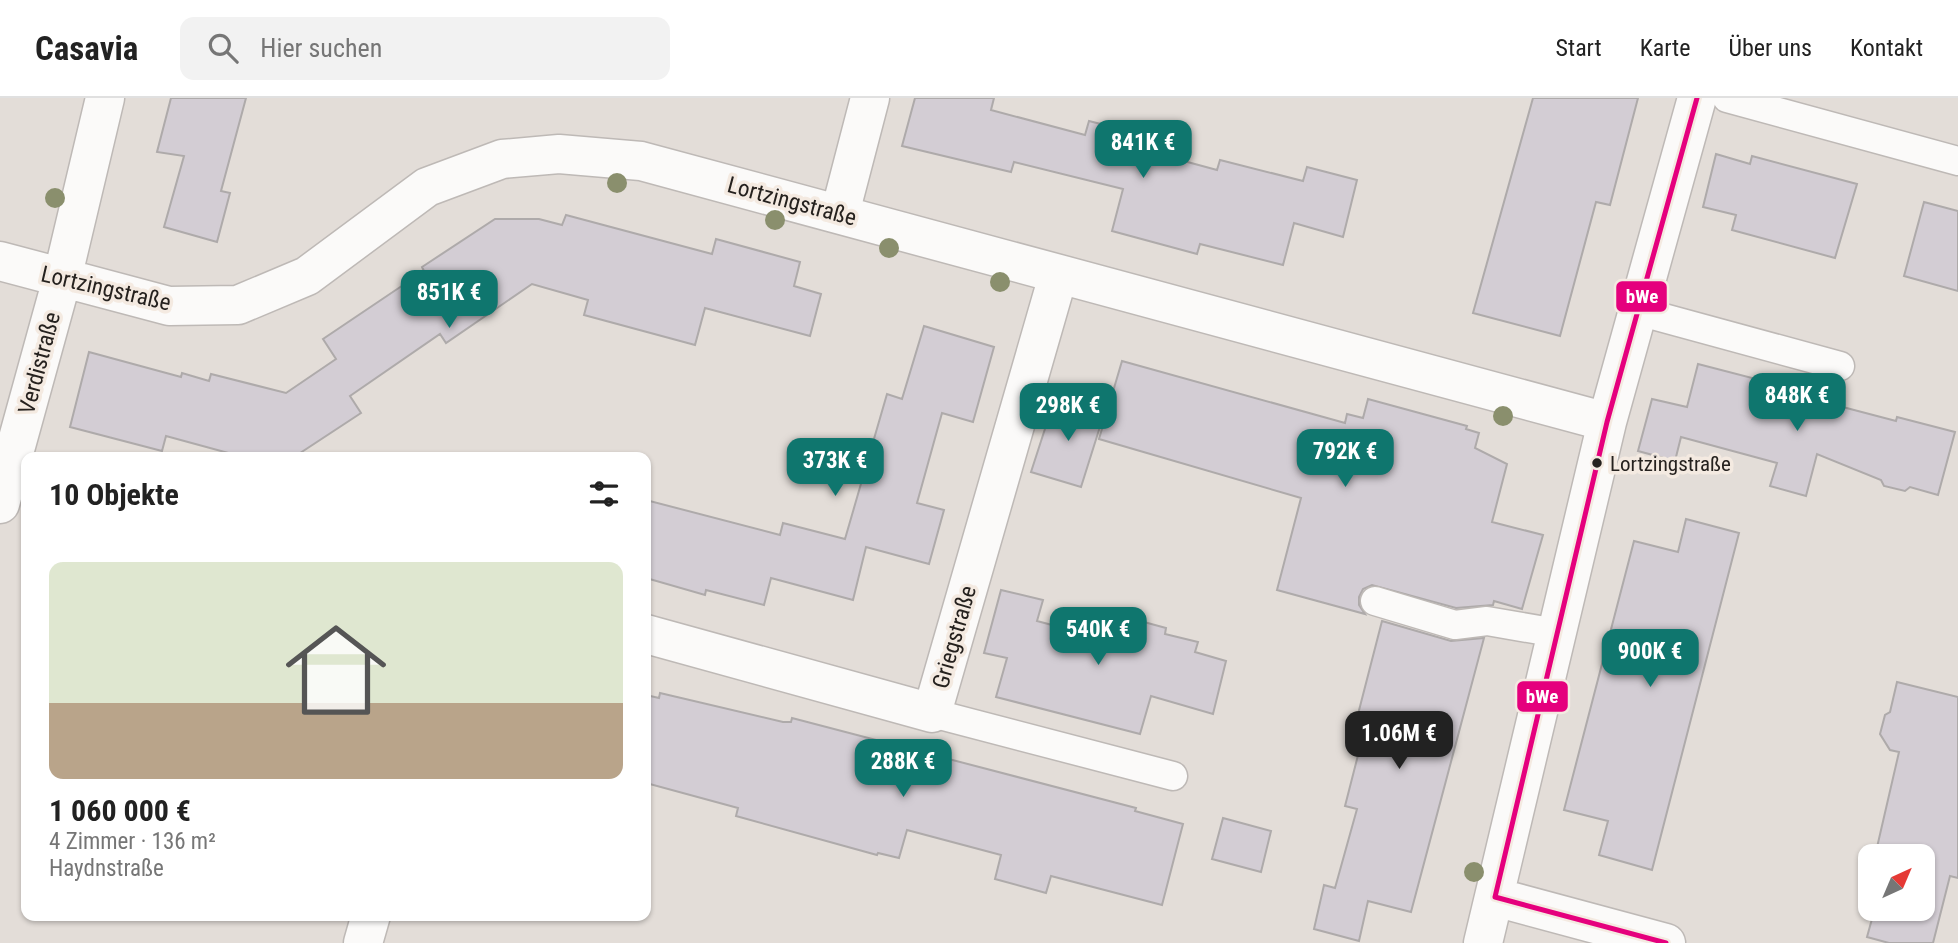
<!DOCTYPE html>
<html lang="de">
<head>
<meta charset="utf-8">
<style>
	:root { --surface:#fff; --page:#f2f2f2; --text:#222; --muted:#767676; --line:#e0e0e0; --accent:#0f766e }
	body { margin:0; font-family:"Roboto Condensed",sans-serif; background:var(--page); color:var(--text); height:100vh; display:flex; flex-direction:column; font-size:26px; white-space:nowrap }
	* { box-sizing:border-box; margin:0 }
	p { font-size:23px; color:var(--muted) }
	.icon { flex:none; width:38px; height:38px; fill:none; stroke:currentColor; stroke-width:2; stroke-linecap:round; stroke-linejoin:round }
	.map { position:relative; flex:1; overflow:hidden }
	.sheet { position:absolute; left:21px; top:354px; width:630px; height:469px; display:flex; flex-direction:column; background:var(--surface); border-radius:14px; box-shadow:0 2px 5px #0004 }
	.sheet>* { flex:none }
	.needle { width:46px; rotate:44deg }
	.tools { position:absolute; left:1858px; top:746px; display:grid; gap:14px }
	.tools a { display:grid; place-items:center; width:77px; height:77px; border-radius:14px; background:var(--surface); box-shadow:0 2px 5px #0004; font-size:35px }
	.price { position:absolute; translate:-50% -60px; padding:0 16px; border-radius:14px; background:var(--accent); color:#fff; font-size:23px; line-height:46px; filter:drop-shadow(0 2px 4px #0008) }
	.price::after { content:''; position:absolute; left:50%; top:42px; width:21px; height:16px; margin-left:-10px; background:inherit; clip-path:polygon(0 0,100% 0,50% 100%) }
	.price.selected { background:#222; color:#fff }
	ul { padding:0; list-style:none }
	li { display:grid; align-content:center; gap:14px; height:371px; padding:0 28px }
	li+li { border-top:2px solid var(--line) }
	li span { display:grid; place-items:center; height:217px; border-radius:14px; color:#555 }
	li>.icon { margin-inline-start:auto }
	span .icon { width:126px; height:126px; fill:#fffc; stroke-width:1 }
	li b { font-size:30px }
	h2 { display:flex; justify-content:space-between; align-items:center; height:84px; padding:0 28px; font-size:30px }
	header { display:flex; align-items:center; gap:42px; box-sizing:border-box; height:98px; padding:0 35px; background:var(--surface); border-bottom:2px solid var(--line) }
	header strong { font-size:33px }
	nav { display:flex; gap:38px; margin-inline-start:auto; font-size:24px }
	.search { width:490px; height:63px; background:var(--page); display:flex; align-items:center; gap:18px; box-sizing:border-box; padding:0 24px; border-radius:14px; color:var(--muted); font-size:26px }
	.map>svg:first-child { display:block }
	.building { fill:#d3cdd4; stroke:#aeaaaa; stroke-width:2 }
	.lines { fill:none; stroke-linecap:round; stroke-linejoin:round }
	.lane-casing { stroke:#beb9b6; stroke-width:31 }
	.street-casing { stroke:#beb9b6; stroke-width:41 }
	.lane { stroke:#fbfaf9; stroke-width:28 }
	.street { stroke:#fbfaf9; stroke-width:38 }
	.bus-1-casing { stroke:#f4eae1; stroke-width:10 }
	.bus-1 { stroke:#e5007d; stroke-width:5 }
	.tree { fill:#8a8f6d }
	.bus-dot { fill:#25211e; stroke:#f4eae1; stroke-width:2.5 }
	.labels { text-anchor:middle; stroke-width:7; stroke-linejoin:round; paint-order:stroke }
	.bus-label { font-size:21px; fill:#25211e; stroke:#f4eae1; text-anchor:start }
	.street-label { font-size:23px; fill:#25211e; stroke:#f4eae1 }
	.line-badge { stroke:#f4eae1; stroke-width:2.5 }
	.badge-label { font-size:19px; text-anchor:middle; font-weight:bold; fill:#fff }
</style>
</head>
<body>
<header>
<strong>Casavia</strong>
<div class="search"><svg class="icon" aria-label="search" viewBox="0 0 24 24"><circle cx="10" cy="10" r="6"/><path d="M15 15l6 6"/></svg>Hier suchen</div>
<nav><a>Start</a><a>Karte</a><a>Über uns</a><a>Kontakt</a></nav>
</header>
<div class="map">
<svg width="1958" height="845" viewBox="0 0 1958 845">
	<rect width="100%" height="100%" fill="#e3ddd8"/>
	<path class="building" d="M171,0h75l-25,93 9,2 -13,49 -53,-15 20,-71 -27,-4z
		M915,0h79l-3,12 94,25 4,-14 51,13 -4,14 81,22 3,-10 83,21 4,-14 50,13 -14,57 -49,-14 -11,42 -83,-21 -3,10 -85,-23 11,-42 -109,-27 -3,10 -109,-26z
		M1533,0h105l-28,107 -14,-3 -36,134 -87,-23z
		M1716,56l34,10 2,-8 105,28 -22,74 -103,-28 4,-15 -33,-8z
		M1924,104l34,9v80l-54,-15z
		M566,117l146,39 4,-15 84,23 -6,24 27,8 -11,42 -105,-28 -10,37 -111,-30 4,-15 -56,-16 -86,59 -6,-9 -90,62 11,17 -67,44h-51l-77,-21 -4,15 -92,-24 19,-75 92,25 1,-4 27,8 2,-7 75,19 50,-34 -13,-20 101,-68 -2,-4 73,-48h44l23,6z
		M924,228l70,21 -21,75 -31,-9 -25,90 27,7 -15,54 -63,-17 -13,53 -82,-22 -7,27 -58,-15 -1,5 -59,-17v-78l134,35 3,-12 62,16 42,-145 15,5z
		M1122,263l223,62 2,-9 16,4 5,-19 99,27 -1,3 13,4 -4,15 32,16 -15,58 51,13 -21,74 -28,-8 -1,4 -37,3 -84,-23 -9,4 -4,8v8l6,9 -88,-24 24,-92 -202,-59z
		M1698,266l100,26 -1,5 99,26 1,-4 58,15 -17,63 -28,-8 -5,4 -21,-5 -3,-6 -64,-26 -11,42 -36,-10 7,-23 -96,-26 -6,24 -37,-10 14,-52 35,8z
		M1055,300l49,16 -23,73 -50,-15z
		M1686,421l53,14 -87,337 -53,-15 9,-34 -44,-11 70,-269 44,11z
		M1001,492l42,10 -6,21 79,21 6,-26 44,12 -1,6 33,8 -3,10 31,9 -13,53 -62,-18 -11,38 -144,-37 11,-39 -23,-5z
		M1382,523l69,20 33,-3 -73,274 -43,-11 -9,40 -45,-12 10,-44 11,3 22,-79 -12,-3 21,-82 -10,-2z
		M1897,584l61,15v181l-8,-2 -17,67h-44l-22,-6 8,-29h48v-52h-48l24,-104 -9,-2 -10,-16 5,-19 5,-3z
		M660,595l123,29h8l1,-4 344,90 -1,3 48,13 -21,81 -111,-29 -5,17 -51,-14 6,-24 -94,-25 -8,28 -21,-5 -1,2 -141,-39 2,-8 -92,-25v-88l13,3z
		M1223,720l48,13 -10,41 -49,-13z"/>
	<g class="lines">
		<defs>
			<path id="lane" d="M1727,0l231,63
				M1638,213l202,55
				M1375,503l80,24 32,-4 70,12
				M932,615l241,63"/>
			<path id="street" d="M840,115l30,-115
				M0,163l169,45 69,-1 69,-29 120,-89 75,-28 57,-5 82,7 966,261
				M0,406l62,-225 43,-181
				M646,536l286,79 126,-437
				M1495,799l171,46
				M363,845l8,-28
				M1483,845l124,-521 90,-324"/>
		</defs>
		<use href="#lane" class="lane-casing"/>
		<use href="#street" class="street-casing"/>
		<use href="#lane" class="lane"/>
		<use href="#street" class="street"/>
		<defs>
			<path id="bus-1" d="M1495,799l112,-475 90,-324
				M1495,799l171,46"/>
		</defs>
		<use href="#bus-1" class="bus-1-casing"/>
		<use href="#bus-1" class="bus-1"/>
	</g>
	<g class="tree">
		<circle cx="617" cy="85" r="10"/>
		<circle cx="55" cy="100" r="10"/>
		<circle cx="775" cy="122" r="10"/>
		<circle cx="889" cy="150" r="10"/>
		<circle cx="1000" cy="184" r="10"/>
		<circle cx="1503" cy="318" r="10"/>
		<circle cx="1474" cy="774" r="10"/>
	</g>
	<circle class="bus-dot" cx="1597" cy="365" r="6"/>
	<g class="labels">
		<g class="bus-label">
			<text x="1610" y="373">Lortzingstraße</text>
		</g>
		<g class="street-label">
			<text transform="translate(792 103) rotate(15)" y="8">Lortzingstraße</text>
			<text transform="translate(106 190) rotate(13)" y="8">Lortzingstraße</text>
			<text transform="translate(39 265) rotate(-75)" y="8">Verdistraße</text>
			<text transform="translate(954 539) rotate(-74)" y="8">Griegstraße</text>
		</g>
	</g>
	<g class="line-badge">
		<rect x="1615" y="182" width="53" height="33" rx="7" fill="#e5007d"/>
		<rect x="1516" y="582" width="53" height="33" rx="7" fill="#e5007d"/>
	</g>
	<g class="badge-label">
		<text x="1642" y="205">bWe</text>
		<text x="1542" y="605">bWe</text>
	</g>
</svg>
<div class="tools">
<a><svg class="needle" viewBox="-14 -14 28 28"><path d="M0-13l5 13h-10z" fill="#e53935"/><path d="M0 13l5-13h-10z" fill="#767676"/></svg></a>
</div>
<b class="price" style="left:1143px;top:82px">841K €</b>
<b class="price" style="left:449px;top:232px">851K €</b>
<b class="price" style="left:1797px;top:335px">848K €</b>
<b class="price" style="left:1068px;top:345px">298K €</b>
<b class="price" style="left:1345px;top:391px">792K €</b>
<b class="price" style="left:835px;top:400px">373K €</b>
<b class="price" style="left:1098px;top:569px">540K €</b>
<b class="price" style="left:1650px;top:591px">900K €</b>
<b class="price selected" style="left:1399px;top:673px">1.06M €</b>
<b class="price" style="left:903px;top:701px">288K €</b>
<section class="sheet">
<h2>10 Objekte<svg class="icon" aria-label="filters" viewBox="0 0 24 24"><path d="M4 7h16M4 17h16"/><circle cx="9" cy="7" r="2"/><circle cx="15" cy="17" r="2"/></svg></h2>
<ul>
<li><span style="background:linear-gradient(#dfe7d0 65%,#b9a48a 0)"><svg class="icon" aria-label="home" viewBox="0 0 24 24"><path d="M3 11l9-7 9 7M6 9v11h12V9"/></svg></span><div><b>1 060 000 €</b><p>4 Zimmer · 136 m²</p><p>Haydnstraße</p></div></li>
</ul>
</section>
</div>
</body>
</html>
